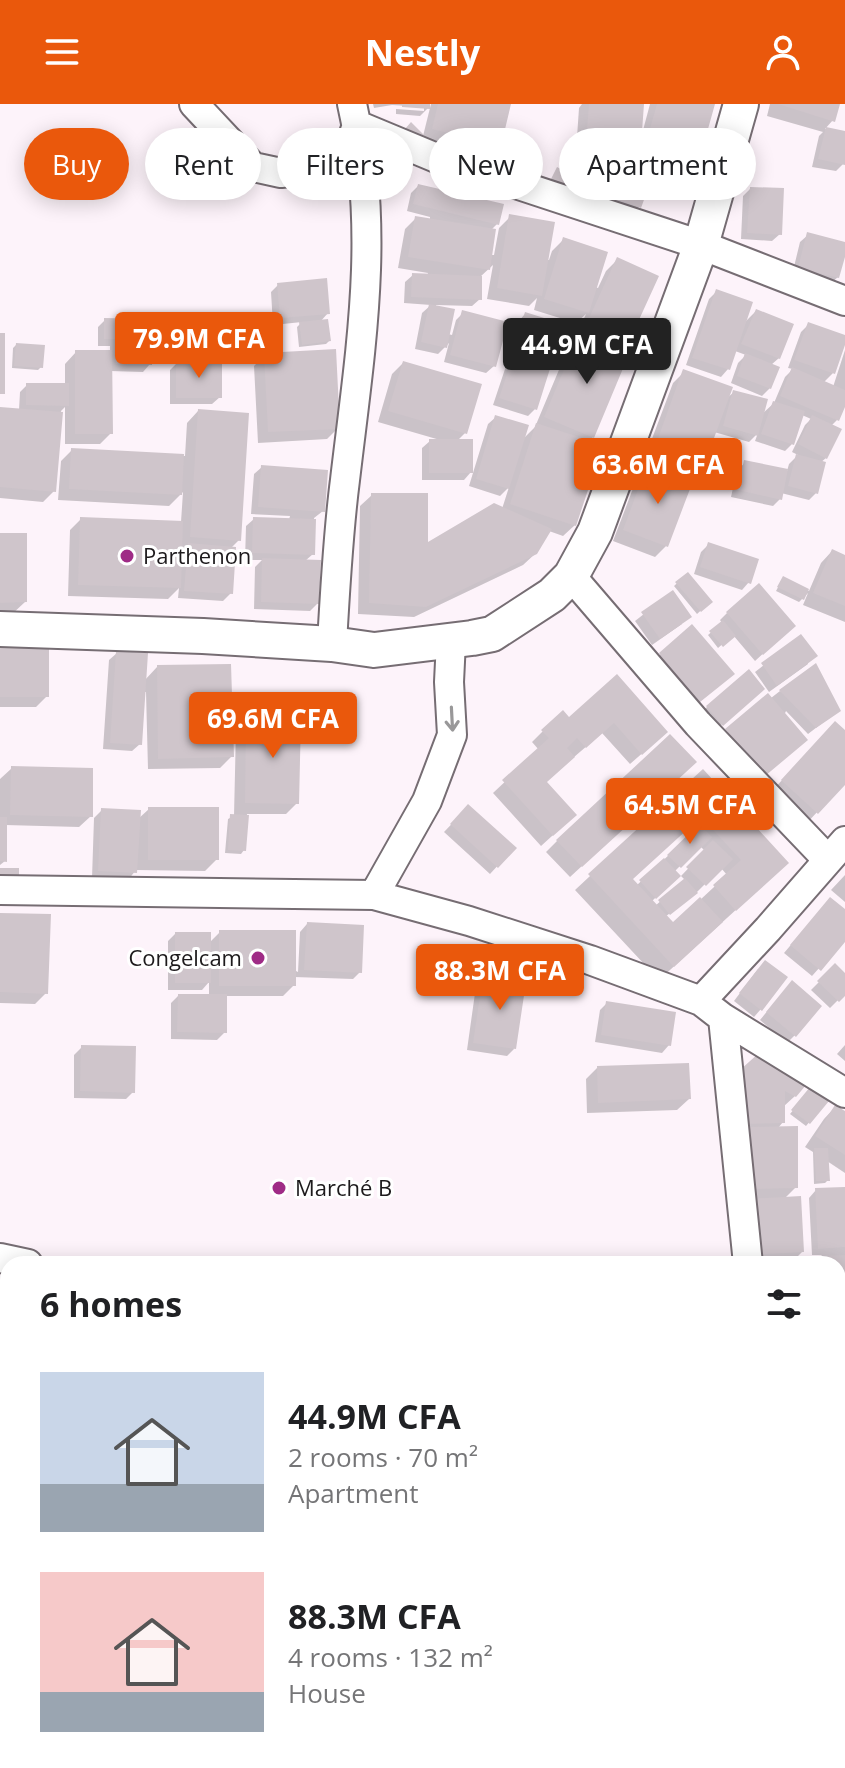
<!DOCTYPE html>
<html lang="en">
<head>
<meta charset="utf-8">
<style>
	:root { --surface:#fff; --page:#f2f2f2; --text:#202124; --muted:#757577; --accent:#ea580c }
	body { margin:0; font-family:"Open Sans",sans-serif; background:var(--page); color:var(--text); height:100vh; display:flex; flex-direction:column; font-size:30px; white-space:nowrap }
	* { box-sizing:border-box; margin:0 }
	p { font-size:26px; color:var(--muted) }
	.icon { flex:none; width:44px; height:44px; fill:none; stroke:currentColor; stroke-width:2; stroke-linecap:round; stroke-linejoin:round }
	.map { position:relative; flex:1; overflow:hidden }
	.panel { position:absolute; left:0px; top:1152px; width:846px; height:512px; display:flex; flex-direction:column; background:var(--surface); border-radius:24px 24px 0 0; box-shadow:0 4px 20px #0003 }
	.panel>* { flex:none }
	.top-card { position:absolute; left:24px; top:24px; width:798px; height:72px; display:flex; gap:16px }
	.price { position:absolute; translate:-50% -68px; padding:0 18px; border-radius:8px; background:var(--accent); color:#fff; font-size:26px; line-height:52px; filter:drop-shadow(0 2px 4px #0008) }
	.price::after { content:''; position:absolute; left:50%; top:48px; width:24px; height:18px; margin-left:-12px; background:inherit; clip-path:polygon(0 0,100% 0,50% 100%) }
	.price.current { background:#222; color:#fff }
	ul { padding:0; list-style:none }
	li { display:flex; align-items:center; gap:24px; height:200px; padding:0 40px }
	li span { display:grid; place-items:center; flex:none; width:224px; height:160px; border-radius:0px; color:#555 }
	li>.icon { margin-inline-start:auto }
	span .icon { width:96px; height:96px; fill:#fffc; stroke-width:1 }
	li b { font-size:34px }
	h2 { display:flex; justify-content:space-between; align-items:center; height:96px; padding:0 40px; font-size:34px }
	.tag { padding:0 28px; border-radius:36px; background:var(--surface); box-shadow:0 4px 20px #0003; font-size:28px; line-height:72px }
	.tag.current { background:var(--accent); color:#fff }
	header { display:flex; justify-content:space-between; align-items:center; height:104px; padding:0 40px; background:var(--accent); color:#fff; font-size:36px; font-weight:700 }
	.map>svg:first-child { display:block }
	.shadow { fill:#0003; fill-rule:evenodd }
	.building { fill:#cfc5cb }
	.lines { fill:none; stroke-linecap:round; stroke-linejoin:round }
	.minor-casing { stroke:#766d73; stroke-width:32 }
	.tertiary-casing { stroke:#766d73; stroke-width:38 }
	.minor { stroke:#fff; stroke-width:28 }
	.tertiary { stroke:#fff; stroke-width:34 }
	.oneway { stroke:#999899 }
	.poi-dot { fill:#9f2b86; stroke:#fff; stroke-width:3 }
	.labels { text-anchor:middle; stroke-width:6; stroke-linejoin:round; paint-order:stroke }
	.poi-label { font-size:22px; fill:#1d1a1c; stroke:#fff; text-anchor:start }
</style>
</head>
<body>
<header><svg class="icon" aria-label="menu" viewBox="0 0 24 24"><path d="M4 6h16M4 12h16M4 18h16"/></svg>Nestly<svg class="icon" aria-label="person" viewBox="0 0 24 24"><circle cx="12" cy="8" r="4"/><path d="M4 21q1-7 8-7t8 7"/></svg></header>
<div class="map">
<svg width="845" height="1664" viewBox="0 0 845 1664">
	<rect width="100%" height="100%" fill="#fdf3fa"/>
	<path class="shadow" d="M373,0h55l2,2 -10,10 -24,-2v-5l28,2v-4l-32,-2 -18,3z
		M431,0h78l-10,41 -11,11 -66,-16z
		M582,0h60v30l8,-30h63l-21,74 -12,11 -31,-9 -10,27 -7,7 -41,-15 13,-31 -29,-2 4,-58z
		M770,0h68l-5,16 -8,9 20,4 -2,31 -7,7 -24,-4 7,-31 4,-4 -56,-16z
		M418,82l79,38 -6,6 -1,25h4l5,-27 11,-11 36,43h3l3,-9 11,-11 32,47 3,1 8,-17 11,-11 8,85 -7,7 -25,85 -5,5 -13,83 -12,11 -14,-5 -13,22 -13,12 -109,52 -56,-3 2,-108 12,-11 54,51 76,-37 7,-22 -9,9 -31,-10 19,-62 8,-7 26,23 13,-13 31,-74 -7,7 -8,-2 -16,51 -7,7 -35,-11 17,-51 7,-7 -7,-2 8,-23 7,-8 46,32 6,-7 -2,-1 11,-24 -10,9 -42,-13 3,-12 -8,8 -42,-7 6,-34 -13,12v22l-8,7 -36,-1v2l12,27 4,1 4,-15 7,-7 31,53 -8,7 -42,-11 5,-19 -11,11 -23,-5 7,-36 9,-8 -27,-2 1,-21 8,-7 14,1 1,-3 -30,-5 7,-39 11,-11 14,2v-3l-23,-6 4,-18z
		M750,85l30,45 -8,7 -31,-2 2,-43z
		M808,131l37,9 -7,33 -8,7 -38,-9 8,-33z
		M278,181l50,28 -8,9 9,19 -3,3 -27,3 -2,-20 5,-5 -29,3 -2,-33z
		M716,188l28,31 12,-12 23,47 -8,7 -1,23 -8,8 -31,-13 7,-20 8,-8 -11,-4 -7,18 -7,8 -35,-12 23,-66z
		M105,216l45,44 -7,8 -33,-1 1,62 -11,11h-35v-37l-4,4 -7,80 -11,11 -43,-4v-89l19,1 1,-18 7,-7h38v-21l11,-12h34v-6h-12v-19z
		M189,221l34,32 -3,4v36l-8,7h-42v-34l7,-7h5l-1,-30z
		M808,221l37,13 -12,35 -10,10 10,4 12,-37v52l-8,18 -6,6 -5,32 -6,5 -4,30 -7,7 -28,-7 -1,6 -7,7 -42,-9 6,-27 8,-7 42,8 2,-7 9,-9 -6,-3 13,-27 6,-6 -9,-4 -10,29 -7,7 -30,-10 3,-8 -9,9 -35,-10 -14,40 -10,9 -23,64 -12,12 -42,-16 24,-63 10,-10 -5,-1 4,-12 50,19v-5l-49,-17 26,-69 11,-11 42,27 8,-7 28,22 12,-11 11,-26 8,-8 -5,-1 13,-36z
		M16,241l25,22 -3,3 -26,-2 1,-20z
		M265,251l73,73 -11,11 -69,4 -4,-77z
		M403,259l63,69 -9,9 14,31 -7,8h-42v-32l8,-7 10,-1 -62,-18 14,-48z
		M198,307l41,129 -8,8v45l-8,8 -45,-3 1,-10 -11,11 -100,-3 2,-66 11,-11 100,3 2,-30 -14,14 -111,-6 3,-39 11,-11 113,6 2,-33z
		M262,363l61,44 -9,7 -1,36 -8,7 12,43 -7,7 -56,-2 1,-42 7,-7h-17l1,-34 8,-7 35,1 1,-4 -39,-2 3,-40z
		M0,431l25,67 -15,14h-10z
		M708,441l41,37 -7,8 -48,-16 7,-22z
		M832,447l13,6v65l-42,-17 5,-12 -9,9 -23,-11 7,-13 26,13 12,-28z
		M687,470l23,28 -13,12 -23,-28z
		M672,488l10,32 -30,21 -17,-24z
		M727,509l59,20 -31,28 -22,-26 -15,13 -10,-13 14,-12 -2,-3z
		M692,523l33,54 -33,27 -39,-47z
		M800,533l8,27 -39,28 -14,-20z
		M0,545l47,47 -11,11h-36z
		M117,549l27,28 13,-14 75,89 -12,12 -72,1 -2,-77h-3l-3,52 -8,7 -29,-2 6,-89z
		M617,573l37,66 -24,21 -28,-31 -57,49 18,44 -22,20 -48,-53 46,-43 -7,-8 11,-11 26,-11z
		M780,587l58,20 -30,23 -22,-23 -34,74 -37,-43z
		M755,592l-41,35 -14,-17 7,-7z
		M247,613l50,86 -11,11h-39l-3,36 -3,4 -16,-1 3,-34 6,-3 2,-87z
		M845,629v49l-39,42 -35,-32 53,-57z
		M12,664l79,48 -12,11 -74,-2v36l-5,4v-86z
		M702,668l70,105 -113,103 -84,-90zM685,726l5,5 -54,51 -5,-6zM700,742l5,5 -24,25 4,4 -30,26 -4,-4 27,-26 -4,-4zM721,764l6,7 -54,50 -8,-8 32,-25z
		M683,669l-113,104 -24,-25 11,-11z
		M468,703l46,41 -24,26 -46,-42z
		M149,705l68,50 -12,12 -69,-1 -8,10 -36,-2 2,-60 8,-8 36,9z
		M845,771v27l-14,-12z
		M823,803l22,5v27l-33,37 -28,-23z
		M0,811l46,78 -11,11 -35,-1z
		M307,820l53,48 -7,7 -59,-2v8l-11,11h-58v36l-8,8 -46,-1v-36l7,-7h31v-14l-7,8h-34v-49l7,-7 34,9 11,-11 78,40 2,-40z
		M835,862l10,10v17l-15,15 -19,-18z
		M758,865l3,40 -7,8 -20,-16z
		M484,874l30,71 -7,7 -40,-6 9,-64z
		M785,886l10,45 -8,8 -27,-23z
		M607,899l62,42 -7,8 -67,-11 5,-32z
		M845,941v16l-8,-7z
		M82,943l51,45 -7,7 -52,-1v-43z
		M759,952l36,40 -12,11v15l-5,6 18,59 -12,12 18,53 -11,11 -53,1 -3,-65z
		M597,964l92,31 -12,11 -90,3 -1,-34z
		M810,986l16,12 -20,24 -16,-12z
		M835,1003l10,7v59l-18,-12 1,19 -3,3 -11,1 -1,-32 -8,-5 19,-28z
		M845,1085v86l-7,1v-12h-23l7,-9h-10l-3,-57 7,-8z
		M838,1196h7v58l-3,3h-4z
		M838,1336h7v58h-7z
		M845,1407v29l-7,-3v-11z
		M838,1643h7v21h-62v-8h55z
		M205,1656h38l3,8h-44l-1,-4z
		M543,1656h35v8h-35z
		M616,1656h42v8h-42z
		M676,1656h64l1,8h-65z"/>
	<path class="building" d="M402,0h28v5l-28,-2z
		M438,0h73l-10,42 -69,-17z
		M589,0h55l-4,55 -55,-4z
		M657,0h58l-21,75 -54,-15z
		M778,0h62l-5,18z
		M411,18l13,13 -7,7 -12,-13z
		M826,23l19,4v34l-27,-6z
		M608,58l44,16 -11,30 -44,-17z
		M557,63l21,11 -6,12 -21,-11z
		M418,80l86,20 -5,21 -86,-21z
		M750,83l34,1 -2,47 -35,-2z
		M509,110l46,8 -13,74 -45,-8z
		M415,112l81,13 -6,41 -82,-13z
		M807,128l38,10v15l-6,21 -41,-10z
		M563,133l45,15 -19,61 -45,-14z
		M617,153l42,19 -32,70 -42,-19z
		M412,169l70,3v24l-71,-3z
		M327,174l3,36 -50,4 -3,-35z
		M716,185l37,13 -23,68 -38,-12z
		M429,200l26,5 -8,39 -26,-6z
		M756,205l38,15 -14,35 -39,-15z
		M462,206l46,12 -12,45 -46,-12z
		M525,208l51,16 -8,26 -51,-16z
		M104,214l49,1 -1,46 -36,-1v-25h-12z
		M328,215l3,22 -29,4 -3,-23z
		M225,218v36l-37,1v-36z
		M808,218l37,13v10l-10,29 -41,-14z
		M0,229h5v61h-5z
		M579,230l50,20 -35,84 -50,-21z
		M16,239l29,2 -2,23 -29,-2z
		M517,240l37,12 -17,54 -38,-12z
		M336,245l4,80 -72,3 -4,-79z
		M75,246h37l1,84h-38z
		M745,249l35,14 -9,22 -34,-13z
		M176,257h46v37h-46z
		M403,257l79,23 -15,50 -79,-23z
		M792,263l53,23v17l-6,14 -59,-25z
		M683,265l50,18 -32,86 -49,-18z
		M26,279h43v23l-43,-1z
		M733,286l35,9 -10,37 -35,-10z
		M773,297l32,10 -11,34 -33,-11z
		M0,303l63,5 -7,80 -56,-5z
		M198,305l51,4 -8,128 -51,-4z
		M495,311l34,10 -20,64 -33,-10z
		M812,311l30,14 -15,30 -29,-15z
		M536,319l67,22 -27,81 -66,-22z
		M429,335h44v34h-44z
		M71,344l113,6 -2,41 -113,-6z
		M796,350l30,8 -8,32 -30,-8z
		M744,356l44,9 -6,31 -44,-10z
		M261,361l67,5 -3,42 -67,-5z
		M647,361l46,16 -25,66 -45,-17z
		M371,389h57v49l66,-39 58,26 -15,25 -111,53 -57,-4z
		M80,413l103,4 -2,67 -103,-3z
		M253,413l63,2 -1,36 -63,-2z
		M0,429h27v69l-27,1z
		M708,438l51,17 -8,25 -51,-17z
		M188,439l48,4 -3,47 -49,-3z
		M832,445l13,6v51l-32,-13z
		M262,454l59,2 -2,44 -58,-2z
		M688,468l25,30 -12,10 -26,-30z
		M783,472l26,13 -5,11 -27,-13z
		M759,479l37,43 -33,29 -37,-43z
		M673,486l19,27 -32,22 -19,-27z
		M723,516l13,16 -13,11 -14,-16z
		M692,520l43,50 -35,28 -41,-49z
		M801,530l17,22 -41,30 -16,-23z
		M0,543h49v50h-49z
		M116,547l32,2 -6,92 -32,-2z
		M816,559l25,48 -25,17 -37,-38z
		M231,560l3,93 -76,2 -1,-94z
		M749,565l16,20 -42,37 -17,-20z
		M617,570l51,58 -26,23 -28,-32 -28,25 -9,-10 -10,10 8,9 -28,25 30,33 -24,21 -51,-56 47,-42 -8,-8 22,-20 6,7z
		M768,589l40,47 -43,36 -40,-47z
		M246,611l55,2 -2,87 -54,-1z
		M835,617l10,9v55l-27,29 -37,-34z
		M670,630l27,28 -115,105 -26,-27z
		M11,662l82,2v49l-83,-2z
		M703,665l86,94 -53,48 -23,-26 28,-25 -40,-43 -68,62 40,43 27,-25 23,25 -49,45 -86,-93z
		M468,700l49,44 -19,20 -48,-44z
		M148,703h71v53h-71z
		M101,704l40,2 -4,63 -39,-2z
		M230,710l19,1 -3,36 -18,-1z
		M0,713h7v45l-7,-1z
		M699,720l13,13 -31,31 -14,-13z
		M713,736l20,19 -27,27 -20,-19z
		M664,754l17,18 -25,23 -17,-19z
		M0,764h19v10h-19z
		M685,774l13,15 -28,22 -12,-15z
		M830,793l15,12v33l-24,29 -31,-26z
		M0,809l51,1 -3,80 -48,-2z
		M307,818l57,3 -2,48 -58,-3z
		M219,826h77v56h-77z
		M175,828h36v51h-36z
		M765,856l23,17 -26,34 -23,-18z
		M835,859l10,10v23l-6,6 -22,-21z
		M483,872l43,6 -10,67 -43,-6z
		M792,876l30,26 -26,31 -30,-25z
		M178,890h49v39l-50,-1z
		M606,897l70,11 -5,34 -70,-11z
		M81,941l55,1 -1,47 -55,-2z
		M759,949l47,32 -10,12 -11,-6v32l-44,1 -1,-54z
		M689,959l2,36 -93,4 -1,-37z
		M810,983l19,14 -19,23 -19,-14z
		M835,1001l10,6v44l-30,-19z
		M798,1022v62l-52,1 -1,-62z
		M814,1044h14l2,33h-14z
		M845,1083v60l-27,2 -3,-61z
		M801,1092l3,56 -55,3 -3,-56z
		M845,1151v18l-7,1v-10h-20v-8z
		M838,1194h7v56h-7z
		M0,1223l8,1v23l-8,-2z
		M838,1334h7v50l-7,1z
		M845,1441v21h-7v-20z
		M845,1494v24l-7,-5v-9z
		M838,1552l7,1v19h-7z
		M838,1641h7v23h-14l-1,-8h8z
		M113,1656h34l-1,8h-33z
		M208,1656h38l2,8h-38z
		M550,1656h30v8h-30z
		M623,1656h37v8h-37z
		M683,1656h59l1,8h-60z
		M790,1656h33l1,8h-34z"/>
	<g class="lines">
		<defs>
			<path id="minor" d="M194,0l59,63 28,6 19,-2 16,-9 32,-11 9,-26 77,32 267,88 144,56
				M571,472l127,148 129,135
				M332,540c3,-55 6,-110 13,-164 15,-128 36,-248 7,-376
				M0,786l374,5 95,26 121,39 111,41 22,17 122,75
				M374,791l53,-94 25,-66 -3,-53 2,-41
				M701,897l67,-72 77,-88
				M723,914l25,246
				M0,1154l28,6
				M838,1484l7,-5
				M838,1532l7,3
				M95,1664l6,-8
				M407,1664l6,-8
				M775,1664v-8"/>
			<path id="tertiary" d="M0,525l203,7 129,8 42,6 98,-12 20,-4 60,-39 19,-19 24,-44 106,-287 40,-141"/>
		</defs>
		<use href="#minor" class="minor-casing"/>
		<use href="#tertiary" class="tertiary-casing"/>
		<use href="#minor" class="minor"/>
		<use href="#tertiary" class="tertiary"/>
	</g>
	<defs><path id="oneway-shaft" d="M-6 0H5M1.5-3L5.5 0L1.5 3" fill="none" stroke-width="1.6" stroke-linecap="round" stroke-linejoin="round" transform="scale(2)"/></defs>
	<use class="oneway" href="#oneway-shaft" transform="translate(452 615) rotate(87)"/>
	<g class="poi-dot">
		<circle cx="127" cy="452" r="8"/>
		<circle cx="258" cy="854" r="8"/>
		<circle cx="279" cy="1084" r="8"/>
	</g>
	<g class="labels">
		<g class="poi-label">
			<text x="143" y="460">Parthenon</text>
			<text x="242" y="862" text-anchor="end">Congelcam</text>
			<text x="295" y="1092">Marché B</text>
		</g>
	</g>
</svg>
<b class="price" style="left:199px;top:276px">79.9M CFA</b>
<b class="price current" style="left:587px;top:282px">44.9M CFA</b>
<b class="price" style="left:658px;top:402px">63.6M CFA</b>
<b class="price" style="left:273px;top:656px">69.6M CFA</b>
<b class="price" style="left:690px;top:742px">64.5M CFA</b>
<b class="price" style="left:500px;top:908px">88.3M CFA</b>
<div class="top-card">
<a class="tag current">Buy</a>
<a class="tag">Rent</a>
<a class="tag">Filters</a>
<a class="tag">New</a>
<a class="tag">Apartment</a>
</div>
<section class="panel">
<h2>6 homes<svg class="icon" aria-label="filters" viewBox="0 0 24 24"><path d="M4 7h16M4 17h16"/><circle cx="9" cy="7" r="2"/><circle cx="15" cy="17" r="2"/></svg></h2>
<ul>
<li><span style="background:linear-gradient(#c9d6e8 70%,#9aa5b1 0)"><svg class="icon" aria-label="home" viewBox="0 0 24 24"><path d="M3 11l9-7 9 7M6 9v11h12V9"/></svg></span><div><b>44.9M CFA</b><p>2 rooms · 70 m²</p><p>Apartment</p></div></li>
<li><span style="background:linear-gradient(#f6c9c9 75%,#9aa5b1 0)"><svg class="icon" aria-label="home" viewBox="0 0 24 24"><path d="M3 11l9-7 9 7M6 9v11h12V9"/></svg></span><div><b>88.3M CFA</b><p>4 rooms · 132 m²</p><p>House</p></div></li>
</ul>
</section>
</div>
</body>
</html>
